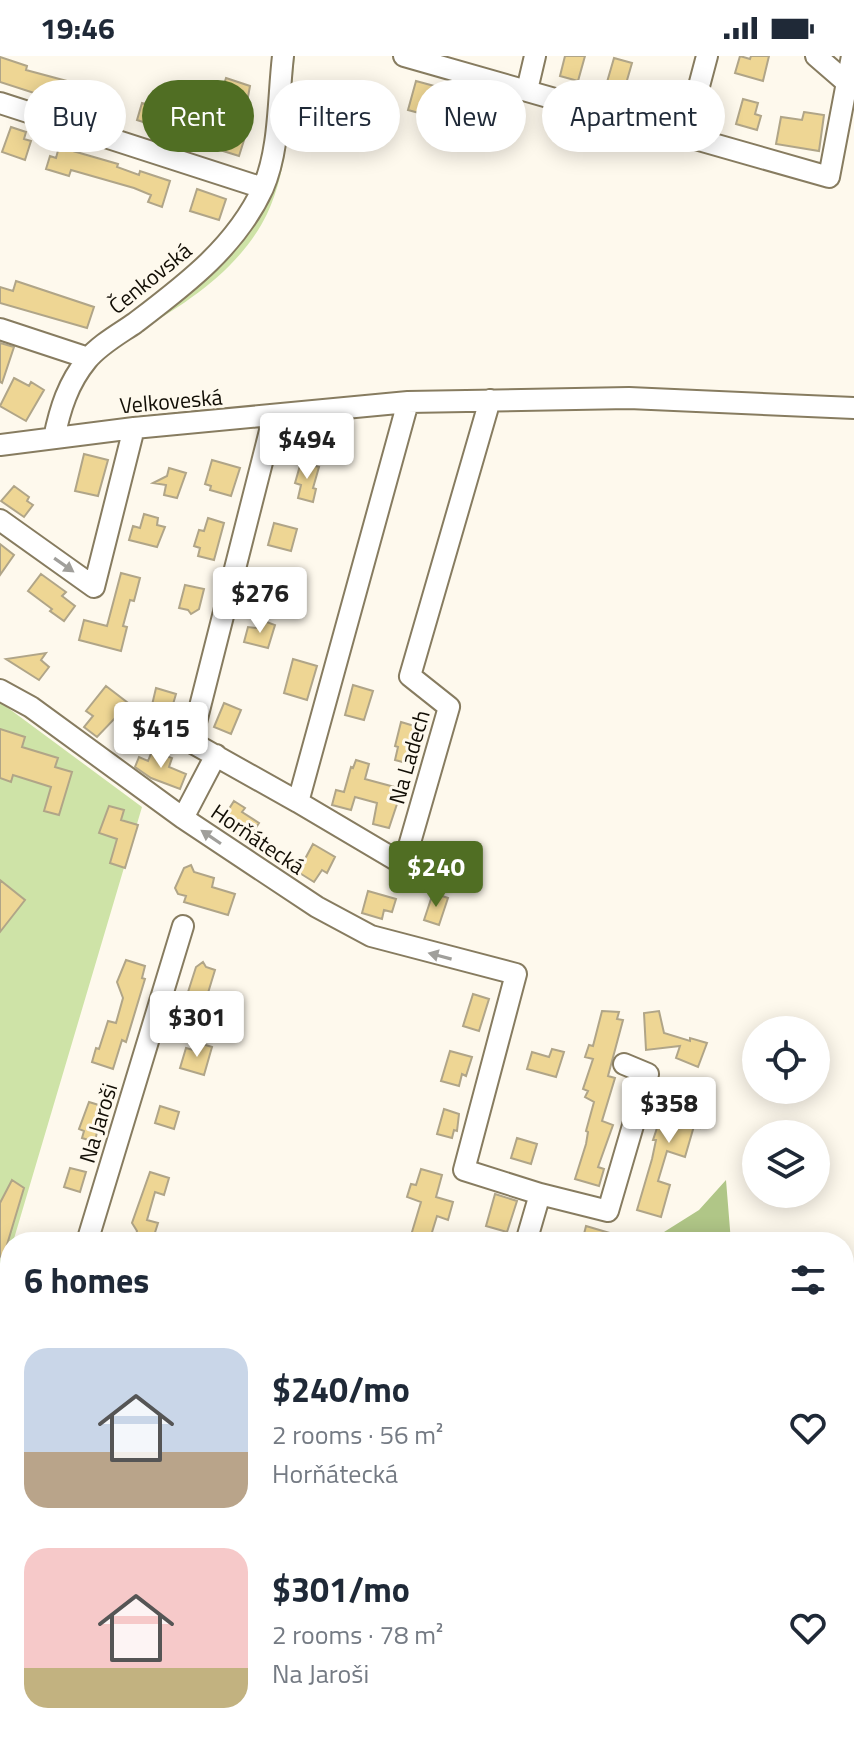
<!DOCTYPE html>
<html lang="en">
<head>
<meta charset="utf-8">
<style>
	:root { --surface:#fff; --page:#f2f2f3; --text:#1f2937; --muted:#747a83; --accent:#506e23 }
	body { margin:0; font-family:"Titillium Web",sans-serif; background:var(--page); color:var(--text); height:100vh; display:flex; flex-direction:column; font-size:30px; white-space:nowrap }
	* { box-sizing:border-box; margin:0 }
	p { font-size:26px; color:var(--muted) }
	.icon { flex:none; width:44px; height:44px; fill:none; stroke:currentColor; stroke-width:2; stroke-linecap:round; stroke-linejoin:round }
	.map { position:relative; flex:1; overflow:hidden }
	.sheet { position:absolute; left:0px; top:1176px; width:854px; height:512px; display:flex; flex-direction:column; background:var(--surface); border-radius:32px 32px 0 0; box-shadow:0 4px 20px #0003 }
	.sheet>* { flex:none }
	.guide { position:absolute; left:24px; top:24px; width:806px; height:72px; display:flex; gap:16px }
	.buttons { position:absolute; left:742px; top:960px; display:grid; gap:16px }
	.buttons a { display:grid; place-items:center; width:88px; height:88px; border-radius:50%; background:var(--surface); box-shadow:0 4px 20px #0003; font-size:40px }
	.price { position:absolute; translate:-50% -68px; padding:0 18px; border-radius:8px; background:#fff; color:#222; font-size:26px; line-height:52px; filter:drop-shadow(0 2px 4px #0008) }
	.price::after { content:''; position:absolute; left:50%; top:48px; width:24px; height:18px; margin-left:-12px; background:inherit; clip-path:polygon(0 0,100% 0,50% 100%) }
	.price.on { background:var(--accent); color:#fff }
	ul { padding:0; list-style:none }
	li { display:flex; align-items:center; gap:24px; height:200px; padding:0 24px }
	li span { display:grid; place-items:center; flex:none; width:224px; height:160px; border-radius:24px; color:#555 }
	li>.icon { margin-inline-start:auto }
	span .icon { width:96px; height:96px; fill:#fffc; stroke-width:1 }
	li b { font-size:34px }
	h2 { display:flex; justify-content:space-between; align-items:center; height:96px; padding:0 24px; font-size:34px }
	.tag { padding:0 28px; border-radius:36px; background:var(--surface); box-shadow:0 4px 20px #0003; font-size:28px; line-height:72px }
	.tag.on { background:var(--accent); color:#fff }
	.status { display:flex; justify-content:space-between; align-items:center; height:56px; padding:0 40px; background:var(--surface); direction:ltr }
	.status svg { height:22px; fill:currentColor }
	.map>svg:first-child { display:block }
	.green { fill:#cee3a7 }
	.forest { fill:#b0c687 }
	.building { fill:#eed694; stroke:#b0a588; stroke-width:2 }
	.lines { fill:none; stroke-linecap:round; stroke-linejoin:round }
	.minor-casing { stroke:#877c60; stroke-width:24 }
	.minor { stroke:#fff; stroke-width:20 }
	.oneway { fill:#a09f9b }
	.labels { text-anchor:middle; stroke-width:6; stroke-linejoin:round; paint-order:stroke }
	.street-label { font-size:22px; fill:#120e05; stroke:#fef9ed }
</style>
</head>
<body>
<div class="status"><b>19:46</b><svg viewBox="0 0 49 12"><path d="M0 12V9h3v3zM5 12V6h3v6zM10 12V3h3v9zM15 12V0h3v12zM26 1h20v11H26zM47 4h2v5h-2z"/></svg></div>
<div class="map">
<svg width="854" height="1688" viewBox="0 0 854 1688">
	<rect width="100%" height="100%" fill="#fef9ed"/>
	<path class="green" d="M291,0h4c-6,52 -5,110 -28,158 -27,55 -80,89 -131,119l77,-59 37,-47z
		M0,646l142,105 -129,435h-3v12l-10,33z"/>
	<path class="forest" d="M726,1124l5,62h-73l6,-10 35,-22z"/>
	<path class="building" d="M565,0h20l-7,25 -18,-5z
		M740,0l10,3 1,-3h18l-6,25 -28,-8z
		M0,1l27,9 -1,4 78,21 -2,4 17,5 -4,14 -17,-5 -2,4 -96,-31z
		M614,2l18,5 -9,31 -18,-5z
		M226,22l24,8 -5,27 -27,-9z
		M416,25l22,6 -8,29 -22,-6z
		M743,43l15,4 -3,11 6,2 -4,14 -21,-6z
		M142,47l22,7 -5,17 -22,-7z
		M804,56l20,3 -5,36 -43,-7 5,-27 21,3z
		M11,71l15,5 -2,7 7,2 -6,19 -23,-8z
		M226,75l19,6 -6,19 -19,-6z
		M59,91l59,17 -1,3 22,8 1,-4 30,10 -8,26 -14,-5 3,-7 -17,-7 -63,-18 -2,6 -23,-7 4,-13 6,2z
		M197,133l29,10 -7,21 -29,-9z
		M16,225l78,26 -7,21 -87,-25v-16l13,4z
		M0,287l14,4 -12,36 -2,-1z
		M14,322l15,8 2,-4 13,8 -18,31 -26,-15z
		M84,398l24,6 -10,36 -23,-5z
		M212,404l28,8 -9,28 -21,-6 1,-4 -6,-2z
		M301,406l18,5 -6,21 3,1 -3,13 -15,-4 3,-13 -6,-2z
		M169,412l17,5 -9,25 -13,-3 2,-10 -13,-2 14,-7z
		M14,430l15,11 -2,4 6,4 -9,12 -23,-16z
		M144,458l14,4 -1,7 8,2 -8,20 -28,-7 4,-14 7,2z
		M208,462l16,5 -10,37 -16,-4 2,-8 -6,-2 5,-16 5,1z
		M274,467l23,6 -6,22 -23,-6z
		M0,488l14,11 -14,20z
		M121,517l19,5 -6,23 -4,-1 -7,26 4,1 -6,24 -42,-11 5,-20 23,6z
		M41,518l25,18 -4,4 13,10 -11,15 -14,-10 2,-2 -24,-18z
		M185,529l19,4 -5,20 -8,5 -3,-4 -9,-2z
		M261,564l14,5 -7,23 -24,-6 4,-15 9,1z
		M46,597l-5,7 8,7 -10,13 -33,-21z
		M293,603l24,7 -10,34 -23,-7z
		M353,629l20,6 -9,29 -19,-5z
		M106,630l26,20 -12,16 -5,-4 -18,19 -13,-10 9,-11 -7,-5z
		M156,632l20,6 -5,17 -19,-6z
		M224,647l17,7 -10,24 -17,-7z
		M401,666l20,6 -11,36 -15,-4 3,-13 -3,-1z
		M0,673l25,8 -3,10 36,11 -3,9 17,5 -13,43 -15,-4 7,-24 -38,-12 -2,7 -11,-4z
		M152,695l20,7 -3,9 17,7 -6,15 -29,-11 -16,-11 4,-10 9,4z
		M356,704l13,4 -4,15 37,10 -13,39 -16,-4 4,-21 -22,-6 -4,13 -19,-5 4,-15 8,2 7,-25 2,1z
		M234,745l11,7 -3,4 17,11 -12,18 -27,-18z
		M109,750l15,4 -3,10 17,5 -13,43 -15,-5 7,-24 -18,-6z
		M313,788l22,13 -8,16 -5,-3 -8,12 -16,-10z
		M191,809l3,7 20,6 -2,9 23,7 -7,21 -44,-13 2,-6 -8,-2 -3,-6 9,-20z
		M0,824l25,20 -25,32z
		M368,835l28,8 -4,13 -8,-2 -2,9 -20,-6z
		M433,837l15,5 -9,27 -15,-5z
		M126,904l19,6 -3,12 3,1 -19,63 -4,-2 -9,29 -21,-7 4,-14 3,1 9,-28 8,2 7,-25 -6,-16z
		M203,906l3,5 9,3 -11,36 -8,-2 -4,13 -11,-3 15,-47z
		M473,938l16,5 -10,32 -16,-5z
		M602,955l17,1 -2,7 6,1 -15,56 7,2 -13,43 11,4 -15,42 6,2 -5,17 -24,-7 11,-35 2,-12 -2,-1 8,-29 -9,-5 3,-6 -5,-2 10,-30 -8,-2 4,-12 4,1z
		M659,955l5,22 26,8v-3l17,5 -9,24 -22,-9 4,-12 -34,4 -2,-37z
		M199,987l13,4 -8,28 -24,-7 6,-20 11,3z
		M552,993l12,3 -8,25 -29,-8 5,-17 17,5z
		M450,995l22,6 -6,19 -4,-2 -3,12 -18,-5z
		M668,1038l39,12 -7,22 -6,-2 -9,31 -18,-6 -9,30 12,4 -9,32 -24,-7 15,-51 4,-19h-3l8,-24 -11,-3 5,-17 12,3z
		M89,1046l13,4 -7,36 -13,-4 2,-7 -5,-2z
		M160,1050l19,6 -5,17 -19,-6z
		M444,1053l15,5 -2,17 -3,-1 -2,8 -15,-4z
		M517,1082l20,6 -6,20 -20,-6z
		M70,1112l16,4 -6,20 -16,-5z
		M421,1113l21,6 -6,22 17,5 -5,18 -11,-4 -8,26h-20l12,-40 -14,-5 4,-13 5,1z
		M150,1116l19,6 -5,17 -9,-3 -8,28 11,3 -6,19h-18l3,-11 -5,-8z
		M12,1124l12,8 -21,70 -3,-1v-54z
		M495,1138l22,7 -10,31 -21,-6z
		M586,1170l44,13 -1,3h-47z"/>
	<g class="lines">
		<defs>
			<path id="minor" d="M404,0l425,121 23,-121
				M816,0l30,26
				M527,34l8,-34
				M0,47l263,85
				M686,79l21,-79
				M0,273l88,29
				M408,346l-110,400 98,58 11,-7 42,-146 -39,-31 80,-276
				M274,359l-83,327 107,60
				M54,382c6,-29 14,-55 33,-78 12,-15 32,-26 48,-37 50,-38 101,-76 128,-135 17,-39 15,-90 20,-132
				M0,389l134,-17 274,-26 221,-4 225,10
				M0,464l94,67 40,-159
				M0,634l31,17 152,111 134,89 54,29 145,38 -52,196 76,24
				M183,762l33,-63
				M87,1186l96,-316
				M526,1186l14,-48 68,17 40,-137 -24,-10
				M0,1271h10
				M0,1501h10
				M144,1688v-10
				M369,1688l2,-10"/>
		</defs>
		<use href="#minor" class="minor-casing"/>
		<use href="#minor" class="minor"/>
	</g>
	<defs><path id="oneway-solid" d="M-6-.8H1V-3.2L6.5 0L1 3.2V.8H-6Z" transform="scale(2)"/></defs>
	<g class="oneway">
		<use href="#oneway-solid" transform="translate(64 509) rotate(35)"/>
		<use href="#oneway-solid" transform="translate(211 781) rotate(-146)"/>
		<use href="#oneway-solid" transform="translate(440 900) rotate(-165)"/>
	</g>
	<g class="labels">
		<g class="street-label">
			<text transform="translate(150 222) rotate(-39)" y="8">Čenkovská</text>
			<text transform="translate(171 345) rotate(-5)" y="8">Velkoveská</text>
			<text transform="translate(409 701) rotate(-74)" y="8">Na Ladech</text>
			<text transform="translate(258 783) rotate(34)" y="8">Horňátecká</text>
			<text transform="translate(98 1067) rotate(-73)" y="8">Na Jaroši</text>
		</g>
	</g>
</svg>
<div class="buttons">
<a><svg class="icon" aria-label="locate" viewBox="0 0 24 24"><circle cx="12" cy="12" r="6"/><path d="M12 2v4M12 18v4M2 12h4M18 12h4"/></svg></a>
<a><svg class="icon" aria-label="layers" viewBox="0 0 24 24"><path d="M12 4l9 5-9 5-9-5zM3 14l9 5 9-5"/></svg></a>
</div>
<b class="price" style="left:307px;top:425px">$494</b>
<b class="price" style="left:260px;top:579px">$276</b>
<b class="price" style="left:161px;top:714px">$415</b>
<b class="price on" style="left:436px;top:853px">$240</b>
<b class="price" style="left:197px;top:1003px">$301</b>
<b class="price" style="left:669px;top:1089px">$358</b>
<div class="guide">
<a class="tag">Buy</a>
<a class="tag on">Rent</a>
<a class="tag">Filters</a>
<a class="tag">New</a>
<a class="tag">Apartment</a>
</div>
<section class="sheet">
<h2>6 homes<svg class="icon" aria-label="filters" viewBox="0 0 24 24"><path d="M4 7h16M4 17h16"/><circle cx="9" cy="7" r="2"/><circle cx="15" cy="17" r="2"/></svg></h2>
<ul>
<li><span style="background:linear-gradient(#c9d6e8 65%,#b9a48a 0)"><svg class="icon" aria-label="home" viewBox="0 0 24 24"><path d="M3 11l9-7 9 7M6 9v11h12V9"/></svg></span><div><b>$240/mo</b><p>2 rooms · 56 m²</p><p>Horňátecká</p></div><svg class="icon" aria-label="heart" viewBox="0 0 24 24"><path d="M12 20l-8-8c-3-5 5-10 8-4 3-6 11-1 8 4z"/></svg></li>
<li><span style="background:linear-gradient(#f6c9c9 75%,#c2b280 0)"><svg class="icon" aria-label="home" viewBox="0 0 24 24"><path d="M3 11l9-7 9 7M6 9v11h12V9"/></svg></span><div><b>$301/mo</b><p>2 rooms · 78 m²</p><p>Na Jaroši</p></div><svg class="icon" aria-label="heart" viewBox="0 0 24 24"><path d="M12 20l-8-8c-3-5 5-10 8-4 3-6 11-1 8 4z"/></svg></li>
</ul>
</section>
</div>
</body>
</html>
